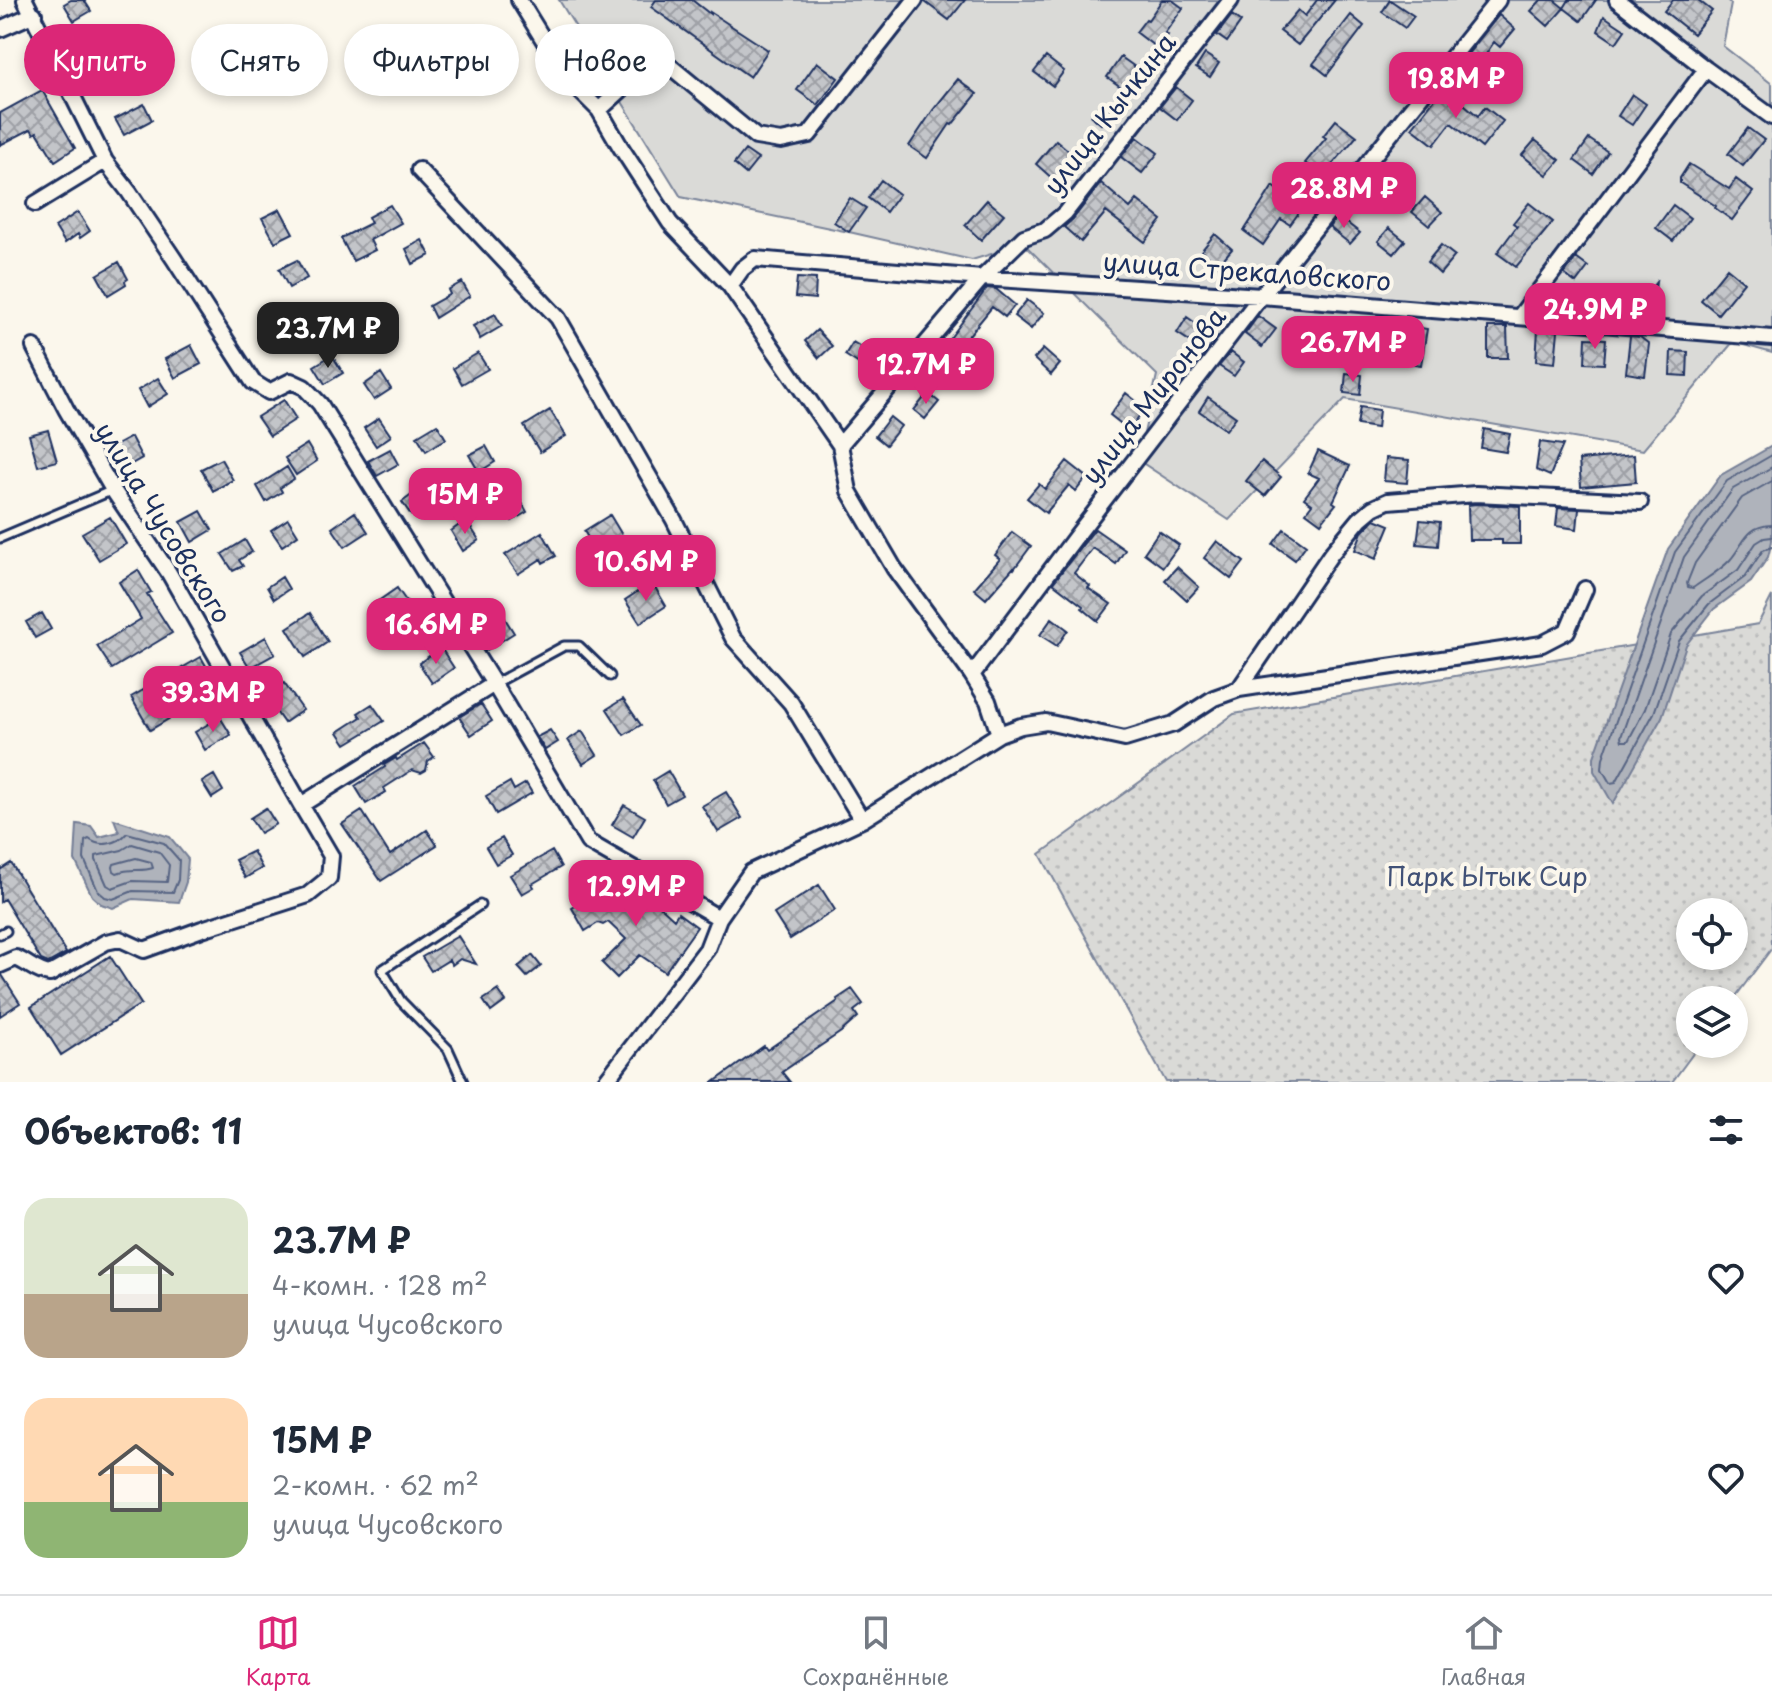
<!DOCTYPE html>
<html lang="ru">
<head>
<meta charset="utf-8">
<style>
	:root { --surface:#fff; --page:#f6f6f7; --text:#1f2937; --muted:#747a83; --line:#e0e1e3; --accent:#db2777 }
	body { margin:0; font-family:"Playpen Sans",sans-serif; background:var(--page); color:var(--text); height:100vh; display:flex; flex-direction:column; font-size:30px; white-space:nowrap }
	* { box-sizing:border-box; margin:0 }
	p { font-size:26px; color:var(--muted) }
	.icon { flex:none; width:44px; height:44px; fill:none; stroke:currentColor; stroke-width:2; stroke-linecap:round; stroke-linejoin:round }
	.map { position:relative; height:1082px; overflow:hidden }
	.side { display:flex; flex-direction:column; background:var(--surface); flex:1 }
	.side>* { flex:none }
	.guide { position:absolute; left:24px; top:24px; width:800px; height:72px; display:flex; gap:16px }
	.controls { position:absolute; left:1676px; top:898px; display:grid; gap:16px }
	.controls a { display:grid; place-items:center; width:72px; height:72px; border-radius:50%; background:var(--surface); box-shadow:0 4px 12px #0003; font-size:40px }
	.price { position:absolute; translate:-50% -68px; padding:0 18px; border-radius:16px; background:var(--accent); color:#fff; font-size:26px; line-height:52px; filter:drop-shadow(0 2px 4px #0008) }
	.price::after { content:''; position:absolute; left:50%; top:48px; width:24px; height:18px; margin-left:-12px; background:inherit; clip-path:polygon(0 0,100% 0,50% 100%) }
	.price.active { background:#222; color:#fff }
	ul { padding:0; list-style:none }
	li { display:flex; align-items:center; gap:24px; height:200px; padding:0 24px }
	li span { display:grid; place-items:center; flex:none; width:224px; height:160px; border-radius:24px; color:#555 }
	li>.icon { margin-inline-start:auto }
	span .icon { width:96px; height:96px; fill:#fffc; stroke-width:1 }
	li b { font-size:34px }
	h2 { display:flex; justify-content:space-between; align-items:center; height:96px; padding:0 24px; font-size:34px }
	.pill { padding:0 28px; border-radius:36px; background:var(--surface); box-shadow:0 4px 12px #0003; font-size:28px; line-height:72px }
	.pill.active { background:var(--accent); color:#fff }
	.tabs { display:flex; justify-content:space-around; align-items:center; height:112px; border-top:2px solid var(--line); background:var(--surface); font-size:22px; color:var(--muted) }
	.tabs a { display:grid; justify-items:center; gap:4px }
	.tabs .active { color:var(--accent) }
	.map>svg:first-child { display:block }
	.grass { fill:url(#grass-dots); stroke:#7a849a; stroke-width:2; fill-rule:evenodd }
	.garden { fill:#dadad7; stroke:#7a849a; stroke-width:2 }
	.water { fill:#afb3bb; stroke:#747e96; stroke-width:2 }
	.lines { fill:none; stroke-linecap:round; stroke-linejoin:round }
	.shore { stroke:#566483; stroke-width:2 }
	.building { fill:url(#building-cross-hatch); stroke:#1b2f5e; stroke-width:2 }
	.service-casing { stroke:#1b2f5e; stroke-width:13 }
	.minor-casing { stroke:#1b2f5e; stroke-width:20 }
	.service { stroke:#fbf7ec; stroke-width:7 }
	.minor { stroke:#fbf7ec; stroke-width:14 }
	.labels { text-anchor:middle; stroke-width:8; stroke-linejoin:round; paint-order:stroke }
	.street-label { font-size:26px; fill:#1b2f5e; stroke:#fbf7ec }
	.park-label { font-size:26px; fill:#415176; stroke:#fbf7ec }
</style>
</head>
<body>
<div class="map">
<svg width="1772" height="1082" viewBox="0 0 1772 1082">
	<defs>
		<pattern id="grass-dots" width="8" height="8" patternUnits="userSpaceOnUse" patternTransform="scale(2)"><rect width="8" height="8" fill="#dadad7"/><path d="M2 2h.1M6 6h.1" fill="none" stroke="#babbbb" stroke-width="1.8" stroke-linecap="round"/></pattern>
		<pattern id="building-cross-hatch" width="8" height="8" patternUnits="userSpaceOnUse" patternTransform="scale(2)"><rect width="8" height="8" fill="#c3c5c9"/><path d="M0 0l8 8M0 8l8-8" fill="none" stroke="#9ea0a6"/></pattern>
	</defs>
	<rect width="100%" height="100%" fill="#fbf7ec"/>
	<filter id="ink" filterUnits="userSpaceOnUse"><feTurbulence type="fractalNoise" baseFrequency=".0125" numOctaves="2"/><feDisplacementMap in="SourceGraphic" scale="16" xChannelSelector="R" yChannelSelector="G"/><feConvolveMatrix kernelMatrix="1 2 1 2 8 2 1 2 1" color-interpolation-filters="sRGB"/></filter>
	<g filter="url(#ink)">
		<path class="grass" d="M1772,596v352l-39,52h-43v44h10l-28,38h-506l-126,-228 194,-140 524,-90zM1690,912h44v44h-44z"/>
		<path class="garden" d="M559,0h1168l4,4 -8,42 49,38v269l-39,-11 -90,108 -298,-51 -116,121 -91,-60 19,-85 -133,-131 -52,16 -123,-28 -168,-35z"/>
		<path class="water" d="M1772,446v95l-4,16 -17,25 -37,27 -28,36 -24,72 -49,87 -19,-33v-14l74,-208 53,-74z
			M114,819l56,18 18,22 -2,23 -7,20 -46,-3 -20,9 -12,-4 -9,-8 -17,-36 2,-36 14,2 8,11 20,-5z"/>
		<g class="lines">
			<path class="shore" d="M1772,455l-45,26 -52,71 -72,206 -1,11 8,14 6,-1 38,-69 25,-72 30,-37 36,-27 18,-27 9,-3
				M1772,467l-39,22 -49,68 -63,180 1,4h6l17,-32 26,-75 31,-38 36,-26 18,-27 8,-5 8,-1
				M1772,481l-30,17 -47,65 -8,20 1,4 5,1c12,-9 27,-17 37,-28 15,-17 15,-34 42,-35
				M127,833l37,10 15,17 -1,20 -5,12 -40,-1 -20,8 -8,-2 -7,-6 -14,-32 1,-18 4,-2c11,9 29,5 38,-6z
				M132,844l27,8 10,13 -2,17 -35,-1 -20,7 -5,-3 -11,-25v-4l26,-6z
				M136,858l15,4 2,6c-11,4 -23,0 -36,5l-3,-2 -1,-4 1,-3z"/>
		</g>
		<path class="building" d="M71,0h13l7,11 -17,10 -10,-17z
			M656,0h36l18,14v-2l58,38 -18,27 -99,-70z
			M925,0h40l-16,20 -24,-18z
			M1162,0h10l11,8 -18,25 3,2 -10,14 -22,-17 10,-13 2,1z
			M1317,0h18l-37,45 -18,-14 18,-21 7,6z
			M1390,0l24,16 -9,12 -23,-16z
			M1541,0h13l10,8 -16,18 -17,-15z
			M1569,0h27l-15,21 -17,-13z
			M1673,0h25l14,11 -19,23 -29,-23z
			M1232,15l9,7 -14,20 -10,-7z
			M1351,15l13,11 -37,49 -14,-11z
			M1499,15l16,14 -15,18 -6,-5 -14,21 -12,-9z
			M1604,16l21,14 -9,13 -18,-12z
			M108,47l6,2 3,5 -5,13 -14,9 -11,-17z
			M1205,54l14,9 -9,14 -14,-9z
			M1046,57l18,14 -11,15 -19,-14z
			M1121,57l21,15 -14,20 -21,-15z
			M817,62l21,16 -20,27 -21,-15z
			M958,79l19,15 -25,31 -2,-1 -23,34 -18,-12 24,-36z
			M1176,87l16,13 -15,20 -17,-13z
			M1444,87l34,29 7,-9 18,14 -21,27 -31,-25 -17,22 -22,-17z
			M42,90l33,58 -20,13 -18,-29 -3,2 -3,-5 -31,16v-32z
			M1632,94l14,10 -14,21 -14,-9z
			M1103,101l10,8 -12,15 -10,-8z
			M144,104l8,16 -28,15 -9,-16z
			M1336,120l21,16 -35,41 -17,-14 21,-25 -3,-2z
			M1748,128l16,12 -21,26 -15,-12z
			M1137,137l21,16 -16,20 -21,-16z
			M1589,139l19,13 -15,22 -19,-14z
			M1056,140l19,16 -21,24 -18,-16z
			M1535,140l25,20 -13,15 -25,-20z
			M745,150l13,9 -12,15 -12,-10z
			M1689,164l40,25 7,-10 17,13 -21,28 -17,-12 1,-2 -36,-23v-5z
			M881,180l18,14 -13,18 -18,-14z
			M1101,183l29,25 7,-8 25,20 -17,22 -39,-30 -25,30 -17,-15 9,-8z
			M1273,186l30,21 -13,18 -9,-6 -18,26 -19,-14z
			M1425,197l17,15 -13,14 -17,-14z
			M850,198l16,10 -17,24 -15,-10z
			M987,200l17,14 -23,26 -16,-15z
			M1529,203l24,19 -37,45 -19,-14 20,-27 -4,-3z
			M390,205l11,18 -31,17 5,10 -22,11 -12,-23 30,-15 -3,-6z
			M1673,205l17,13 -17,23 -17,-13z
			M280,209l13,24 -18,9 -13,-24z
			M78,212l12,19 -10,7 -2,-4 -13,9 -10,-16z
			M1338,216l22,17 -10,11 -21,-17z
			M1389,228l16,13 -11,13 -16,-13z
			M1215,234l17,15 -14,16 -17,-14z
			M422,240l8,15 -17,9 -7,-15z
			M1441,245l14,11 -15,18 -13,-12z
			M1576,258l12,9 -12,16 -12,-9z
			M297,260l10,18 -18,10 -10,-19z
			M119,262l9,17 -3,2 1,3 -18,11 -11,-20z
			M1727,268l17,14 -26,32 -17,-14z
			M797,278l19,1 -1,20 -20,-2z
			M462,282l8,14 -35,22 -6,-12 21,-12 -2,-4z
			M1656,282l-4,30 -15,-6z
			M987,288l9,1 19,16 -10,12 -13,-10 -36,44 8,6 -21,24 -15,-13z
			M1027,300l17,13 -13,16 -17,-13z
			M495,314l7,12 -22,13 -7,-13z
			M277,315l10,19 -10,5 -1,4 -7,4 -12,-21z
			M1258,316l18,13 -14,18 -17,-13z
			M1187,317l17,12 -10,15 -17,-11z
			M1403,325l24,4 -6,36 -24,-4z
			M1488,327h19l1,31h-20z
			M1538,329l20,2 -3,32 -19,-2z
			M817,330l15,16 -13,12 -14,-17z
			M1630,336l10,1 9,7 -4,32 -19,-3z
			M1586,338l20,1 -2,25 -19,-1z
			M853,342l18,11 -9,13 -17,-11z
			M191,345l10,19 -26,14 -10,-19z
			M1043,349l17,15 -9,11 -17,-16z
			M1671,351l17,1 -1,24 -17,-1z
			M1231,352l13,10 -10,14 -15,-10z
			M478,353l10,16 -26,15 -9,-16z
			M332,355l11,18 -18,11 -11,-18z
			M381,373l10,16 -17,11 -10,-15z
			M1346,373l16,2 -2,20 -16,-2z
			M158,378l10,16 -21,13 -9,-17z
			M928,393l11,9 -14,17 -11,-9z
			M1126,393l19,15 -16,22 -19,-15z
			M1208,397l28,20 -10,13 -27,-19z
			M284,400l12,19 -26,17 -13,-19z
			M1360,407l19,3 -2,18 -20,-3z
			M550,410l16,26 -26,16 -16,-26z
			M890,417l11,9 -15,19 -11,-9z
			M379,418l12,18 -15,10 -12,-18z
			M437,424l9,15 -20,12 -9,-15z
			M1484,429l26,5 -4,18 -25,-4z
			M48,430l9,31 -19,5 -9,-31z
			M131,437l11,21 -21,12 -12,-21z
			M1540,442l23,3 -13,31 -14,-6z
			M307,444l10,17 -21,14 -11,-17z
			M486,446l9,16 -16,10 -10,-17z
			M390,449l8,15 -21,12 -9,-15z
			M1318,451l32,15 -17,36 3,2 -15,19 -15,-11 6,-8 -8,-6 15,-20 -11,-5z
			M1634,455l2,27 -55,5 -2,-27z
			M1386,458l23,2 -2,23 -23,-2z
			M221,459l12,21 -20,11 -12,-22z
			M1067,461l20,16 -11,14 -7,-6 -23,28 -19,-15 12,-14 6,5z
			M1262,461l19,16 -16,19 -19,-15z
			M287,467l7,12 -14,9 2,4 -16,10 -9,-16z
			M424,486l8,14 -21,15 -9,-13z
			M516,492l11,20 -15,9 -12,-20z
			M1476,504l44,2v38h-18v-4h-33l-1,-35z
			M1558,508l21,1 -2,20 -21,-3z
			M201,511l11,19 -20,12 -11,-20z
			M355,512l13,20 -23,15 -13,-19z
			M610,515l15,25 -26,16 -15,-25z
			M110,517l16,27 -27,16 -17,-27z
			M288,519l10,16 -16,11 -11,-16z
			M1375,519l15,6 -14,34 -21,-9 7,-18z
			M466,520l13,20 -16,11 -12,-20z
			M1420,520l20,2 -2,24 -21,-2z
			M1095,529l30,21 -9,14 -23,-16 -19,25 16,13 -2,2 23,16 -13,17 -16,-13 1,-2 -30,-23z
			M1284,529l22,16 -11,15 -22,-16z
			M1159,531l20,14 -16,22 -19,-14z
			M542,532l14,24 -13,7 -2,-4 -23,15 -13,-19z
			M1012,532l19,14 -17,23 -1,-1 -27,31 -12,-10 26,-30 -5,-4z
			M245,540l7,12 -13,8 4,6 -10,5 -11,-17z
			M1217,541l27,21 -13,17 -27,-21z
			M1177,567l22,20 -12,13 -22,-20z
			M138,570l13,22 -4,2 25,39 -60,36 -15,-23 44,-27 -22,-37z
			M282,577l7,12 -15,10 -7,-12z
			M652,582l14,24 -26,17 -15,-23z
			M397,588l14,20 -23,17 -14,-21z
			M42,613l9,16 -16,9 -9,-16z
			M310,613l18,29 -23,15 -18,-29z
			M504,617l10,16 -29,18 -10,-16z
			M1052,618l16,12 -11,16 -17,-11z
			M266,637l9,17 -25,14 -10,-16z
			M441,648l13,20 -22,15 -13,-20z
			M201,657l18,32 -69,41 -19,-33z
			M284,683l19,27 -19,13 -19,-27z
			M623,699l18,26 -17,10 -17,-26z
			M372,704l12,17 -38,23 -8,-12 23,-15 -3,-4z
			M481,704l11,17 -21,14 -12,-18z
			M220,717l11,18 -26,15 -10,-18z
			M550,730l8,12 -13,8 -8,-13z
			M582,731l15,24 -14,9 -15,-24z
			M424,743l10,14 -6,4 -2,9 -5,3 -9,-3 -28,18 2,4 -20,12 -11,-18 30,-19 -1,-2 12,-7 1,2z
			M668,771l14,24 -16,9 -13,-24z
			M214,775l9,16 -11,7 -10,-16z
			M510,782l4,8 12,-7 6,10 -36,21 -10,-18z
			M726,792l16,26 -24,14 -16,-26z
			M624,805l21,12 -12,20 -21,-12z
			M266,808l10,16 -16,9 -10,-15z
			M362,811l28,44 37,-25 10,15 -56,36 -39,-57z
			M502,838l10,17 -16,9 -10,-17z
			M253,851l9,17 -17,10 -10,-18z
			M552,851l9,16 -29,17 2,3 -12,7 -12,-19z
			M11,863l55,90 -18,10 -7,-3 -37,-61 -4,3v-32z
			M621,879l27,20 2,-2 24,22 4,-6 19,14 -32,45 -25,-17 -23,23 -15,-15 24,-24 -18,-17 -5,3 -5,-2 -13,8 -13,-23 24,-15 7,11z
			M819,885l16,25 -45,29 -16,-25z
			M458,936l18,28 -16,-5 -8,6 -3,-5 -18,11 -9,-14z
			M532,955l9,11 -14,11 -9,-10z
			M110,956l31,48 -80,51 -30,-48z
			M0,975h2l18,28 -20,13z
			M852,989l11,15 -9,7 4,6 -17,15 -59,40 8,10h-76l50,-36 3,4 71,-49 -1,-2z
			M498,990l8,11 -15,11 -8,-12z"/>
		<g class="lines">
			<defs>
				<path id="service" d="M0,538l113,-48
					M494,684l70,-38h15l31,30
					M0,934l6,-3
					M463,1082l-15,-33 -47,-48 -19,-31 98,-65"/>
				<path id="minor" d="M25,0l80,161 24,31 45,67 79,123 16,10 22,-11 13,6 16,17 174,280 94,158 131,76
					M519,0l48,78 32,32 21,36 50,77 60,63 110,159 9,46 45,77 78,107 16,26 11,33
					M1617,0l89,69 66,48
					M0,29l34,-15
					M599,110l45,-41 15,-4 12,2 85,70 25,4 28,-6 106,-135
					M419,170l139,148 116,202 59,118 58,65 71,117
					M35,204l70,-43
					M730,286l12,-17 13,-10 227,19 279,18 511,42
					M1520,316l186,-247
					M34,347l32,62 47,81 56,83 132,232 193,-121
					M840,445l142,-167 42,-41 21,-7 20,-17 166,-213
					M972,675l102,-136 187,-243 237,-296
					M1239,689l92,-135 29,-35 13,-11 15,-7 88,-7 164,8
					M0,965l16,-7c14,6 20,14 34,16l56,-32 14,-3 24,11 58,-21 106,-34 21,-17 2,-22 -30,-51
					M605,1082l102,-133 12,-31 32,-46 111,-52 137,-86 22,-8 25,-4 79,17 49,-15 40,-26 25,-9 303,-45 25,-13 18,-42"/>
			</defs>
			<use href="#service" class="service-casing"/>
			<use href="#minor" class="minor-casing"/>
			<use href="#service" class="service"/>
			<use href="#minor" class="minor"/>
		</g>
	</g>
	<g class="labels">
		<g class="street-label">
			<text transform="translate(1110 114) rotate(-52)" y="9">улица Кычкина</text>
			<text transform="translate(1247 272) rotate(4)" y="9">улица Стрекаловского</text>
			<text transform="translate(1154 396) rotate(-52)" y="9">улица Миронова</text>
			<text transform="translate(163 523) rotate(58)" y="9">улица Чусовского</text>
		</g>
		<g class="park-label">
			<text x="1487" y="886">Парк Ытык Сир</text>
		</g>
	</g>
</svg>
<div class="controls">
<a><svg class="icon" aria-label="locate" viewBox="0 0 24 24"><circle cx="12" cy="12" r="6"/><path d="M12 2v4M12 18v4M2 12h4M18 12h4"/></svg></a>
<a><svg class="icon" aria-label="layers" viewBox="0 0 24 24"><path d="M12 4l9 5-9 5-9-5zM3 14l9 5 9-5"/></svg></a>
</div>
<b class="price" style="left:1456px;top:120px">19.8M ₽</b>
<b class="price" style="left:1344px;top:230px">28.8M ₽</b>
<b class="price" style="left:1595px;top:351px">24.9M ₽</b>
<b class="price active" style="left:328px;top:370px">23.7M ₽</b>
<b class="price" style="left:1353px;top:384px">26.7M ₽</b>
<b class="price" style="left:926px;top:406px">12.7M ₽</b>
<b class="price" style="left:465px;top:536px">15M ₽</b>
<b class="price" style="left:646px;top:603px">10.6M ₽</b>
<b class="price" style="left:436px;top:666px">16.6M ₽</b>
<b class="price" style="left:213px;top:734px">39.3M ₽</b>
<b class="price" style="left:636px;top:928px">12.9M ₽</b>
<div class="guide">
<a class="pill active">Купить</a>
<a class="pill">Снять</a>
<a class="pill">Фильтры</a>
<a class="pill">Новое</a>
</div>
</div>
<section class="side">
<h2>Объектов: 11<svg class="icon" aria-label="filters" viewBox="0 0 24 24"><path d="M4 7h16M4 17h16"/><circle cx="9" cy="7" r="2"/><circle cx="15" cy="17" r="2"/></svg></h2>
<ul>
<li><span style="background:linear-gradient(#dfe7d0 60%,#b9a48a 0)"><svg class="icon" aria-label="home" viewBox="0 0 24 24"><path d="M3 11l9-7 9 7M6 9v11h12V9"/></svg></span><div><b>23.7M ₽</b><p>4-комн. · 128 m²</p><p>улица Чусовского</p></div><svg class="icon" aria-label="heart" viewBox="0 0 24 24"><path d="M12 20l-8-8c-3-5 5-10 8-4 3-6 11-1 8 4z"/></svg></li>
<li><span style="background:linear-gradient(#ffd9b3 65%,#8fb573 0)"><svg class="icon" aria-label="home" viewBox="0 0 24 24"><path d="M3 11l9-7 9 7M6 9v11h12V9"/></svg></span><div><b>15M ₽</b><p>2-комн. · 62 m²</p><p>улица Чусовского</p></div><svg class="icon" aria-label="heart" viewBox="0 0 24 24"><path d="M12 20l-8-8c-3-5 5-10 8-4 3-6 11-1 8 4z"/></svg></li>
</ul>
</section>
<nav class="tabs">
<a class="active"><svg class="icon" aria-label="map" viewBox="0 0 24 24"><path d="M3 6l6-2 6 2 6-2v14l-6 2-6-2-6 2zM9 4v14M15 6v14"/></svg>Карта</a>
<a><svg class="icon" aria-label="saved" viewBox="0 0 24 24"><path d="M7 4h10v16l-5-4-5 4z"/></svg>Сохранённые</a>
<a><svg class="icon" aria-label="home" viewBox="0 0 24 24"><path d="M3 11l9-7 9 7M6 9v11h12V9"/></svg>Главная</a>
</nav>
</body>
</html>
